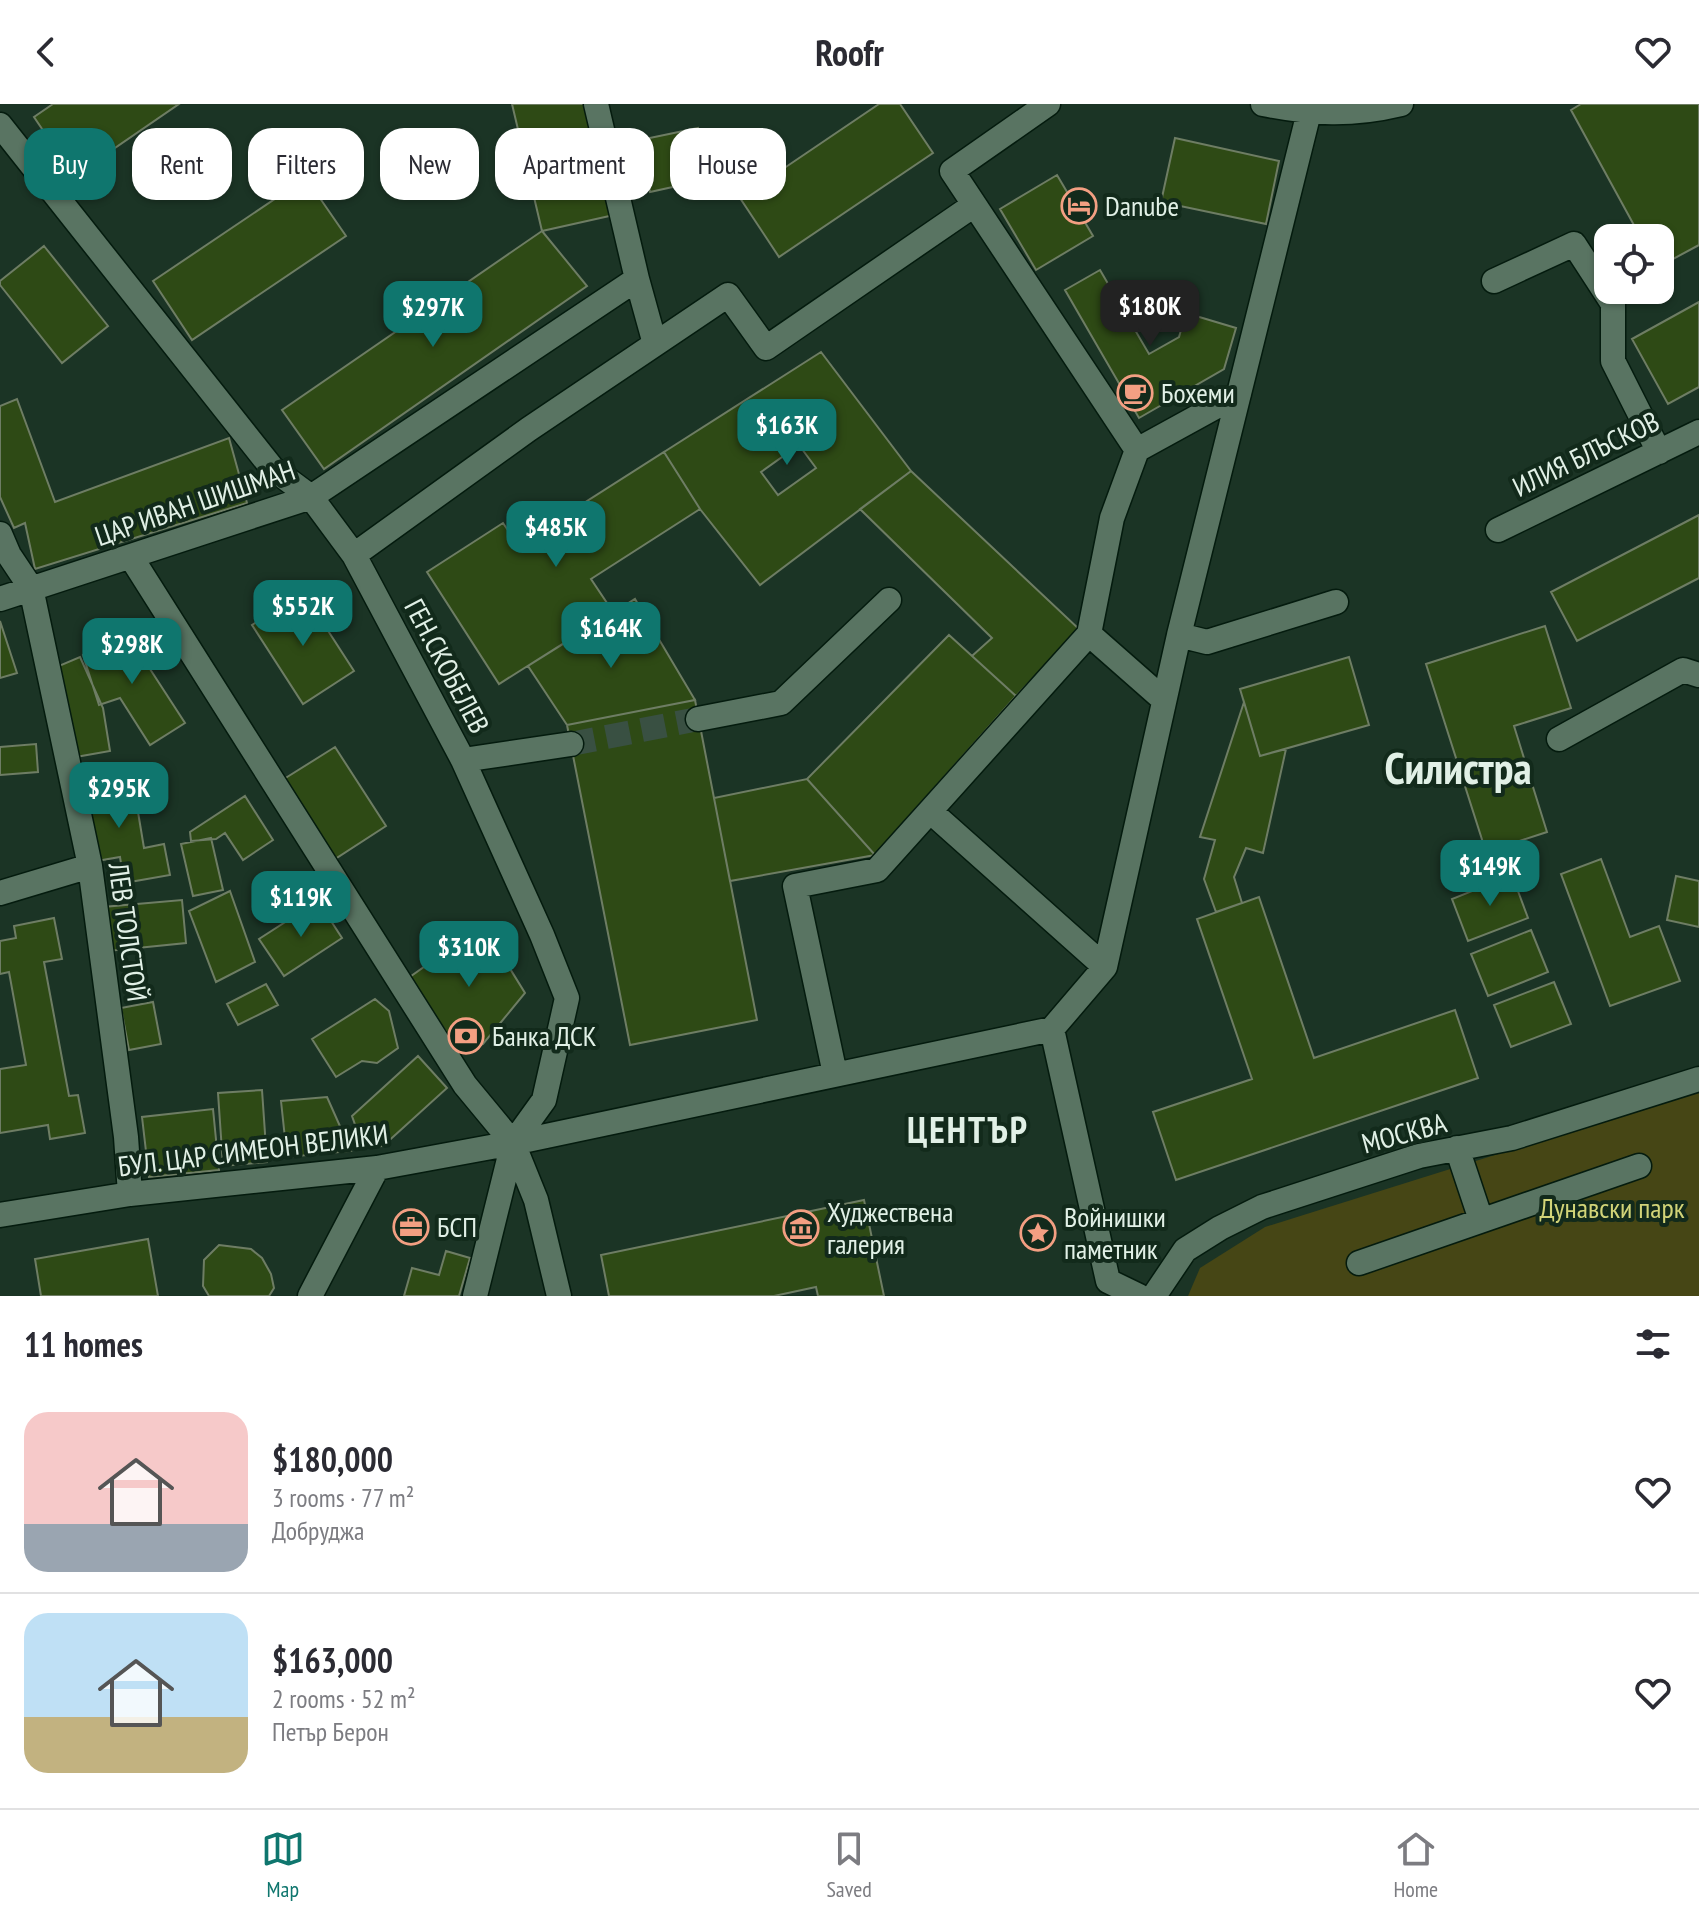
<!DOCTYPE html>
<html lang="en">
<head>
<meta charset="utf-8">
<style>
	:root { --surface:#fff; --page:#f2f2f3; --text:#2b2b33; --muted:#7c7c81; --line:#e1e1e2; --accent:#0f766e }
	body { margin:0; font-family:"PT Sans Narrow",sans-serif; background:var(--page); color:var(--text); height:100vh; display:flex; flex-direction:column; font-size:30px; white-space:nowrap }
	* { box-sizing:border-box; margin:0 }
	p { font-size:26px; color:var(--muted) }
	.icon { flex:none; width:44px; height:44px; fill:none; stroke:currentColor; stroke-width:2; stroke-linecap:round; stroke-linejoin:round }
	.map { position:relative; height:1192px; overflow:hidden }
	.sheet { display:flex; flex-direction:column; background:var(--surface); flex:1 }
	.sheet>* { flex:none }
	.top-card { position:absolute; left:24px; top:24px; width:800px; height:72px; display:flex; gap:16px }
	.tools { position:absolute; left:1594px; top:120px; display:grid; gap:16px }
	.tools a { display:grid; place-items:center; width:80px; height:80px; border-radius:16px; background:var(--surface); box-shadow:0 2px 6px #0004; font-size:40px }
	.price { position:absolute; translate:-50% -68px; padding:0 18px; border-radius:16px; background:var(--accent); color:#fff; font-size:26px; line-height:52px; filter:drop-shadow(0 2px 4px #0008) }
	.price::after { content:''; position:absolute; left:50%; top:48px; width:24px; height:18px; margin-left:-12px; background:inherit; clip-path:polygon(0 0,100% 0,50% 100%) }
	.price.on { background:#222; color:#fff }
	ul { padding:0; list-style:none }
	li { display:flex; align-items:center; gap:24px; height:200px; padding:0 24px }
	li+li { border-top:2px solid var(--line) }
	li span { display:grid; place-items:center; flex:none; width:224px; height:160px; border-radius:24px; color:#555 }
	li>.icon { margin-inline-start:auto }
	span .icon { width:96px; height:96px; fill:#fffc; stroke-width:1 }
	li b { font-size:34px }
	h2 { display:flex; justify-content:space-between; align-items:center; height:96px; padding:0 24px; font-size:34px }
	.chip { padding:0 28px; border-radius:24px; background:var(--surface); box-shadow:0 2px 6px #0004; font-size:28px; line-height:72px }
	.chip.on { background:var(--accent); color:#fff }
	header { display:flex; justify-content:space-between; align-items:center; height:104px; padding:0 24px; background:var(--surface); font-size:36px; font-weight:700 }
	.menu { display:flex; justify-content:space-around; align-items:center; height:112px; border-top:2px solid var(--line); background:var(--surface); font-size:22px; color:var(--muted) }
	.menu a { display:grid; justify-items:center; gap:4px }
	.menu .on { color:var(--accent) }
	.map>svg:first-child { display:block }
	.green { fill:#464615 }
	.building { fill:#2e4a15; stroke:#6e7d64; stroke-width:2; fill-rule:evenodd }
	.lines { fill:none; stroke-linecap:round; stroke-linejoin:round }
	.minor-tunnel { stroke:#395042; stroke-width:24; stroke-dasharray:24 12; stroke-linecap:butt }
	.minor-casing { stroke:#041b0e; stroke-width:27 }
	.minor { stroke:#597462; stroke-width:24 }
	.labels { text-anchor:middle; stroke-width:8; stroke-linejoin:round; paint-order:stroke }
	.poi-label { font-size:28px; fill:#e1f0e6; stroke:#122a1b; text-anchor:start }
	.street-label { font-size:28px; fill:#e1f0e6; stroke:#122a1b }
	.park-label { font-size:28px; fill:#d2d478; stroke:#122a1b }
	.district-label { font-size:36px; font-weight:bold; letter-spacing:2px; fill:#e1f0e6; stroke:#122a1b }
	.town-label { font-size:44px; font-weight:bold; fill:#e1f0e6; stroke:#122a1b }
</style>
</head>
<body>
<header><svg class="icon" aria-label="back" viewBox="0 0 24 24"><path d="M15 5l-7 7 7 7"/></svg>Roofr<svg class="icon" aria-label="heart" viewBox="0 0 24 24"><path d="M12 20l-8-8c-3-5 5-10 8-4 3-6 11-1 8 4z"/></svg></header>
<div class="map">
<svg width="1699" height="1192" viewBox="0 0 1699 1192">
	<rect width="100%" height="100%" fill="#1b3425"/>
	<path class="green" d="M1699,987v205h-511l12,-28 65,-41z"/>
	<path class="building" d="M53,0h126l-105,72 -40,-59z
		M512,0h76l26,111 -72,16z
		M879,0h21l33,49 -154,104 -39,-59z
		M1581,0h118v141l-39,21v-28h-19l-70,-128z
		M698,24l11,51 -59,13 -10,-52z
		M1175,34l104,23 -13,63 -105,-22z
		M1057,71l36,61 -57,34 -36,-61z
		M306,74l40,58 -154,104 -39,-59z
		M542,127l45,55 -263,183 -42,-59z
		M44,142l64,80 -46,37 -62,-78v-4z
		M1100,166l49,84 30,-17 7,-24 50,15 -12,41 -85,49 -74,-128z
		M1699,198v85l-31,17 -36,-65z
		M821,248l90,119 -151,114 -60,-76 -36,-57zM799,341l17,23 -38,27 -17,-23z
		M17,295l38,103 174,-64 18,65 -212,66 -10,-46 -11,5 -14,-31v-91z
		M664,348l36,57 -109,70 22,33 -114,72 -72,-112 76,-49 15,22z
		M911,367l169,159 -64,66 -44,-40 20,-18 -132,-129z
		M1699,411v63l-122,63 -26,-49z
		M303,488l51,79 -51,33 -51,-79z
		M635,495l60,101 -128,25 -39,-59z
		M0,517l17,52 -17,5z
		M1545,522l26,82 -57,18 33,106 -61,20 -60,-188z
		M124,525l61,94 -35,22 -30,-47 -21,7 -16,-50z
		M949,531l67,61 -141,159 -68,-76z
		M80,553l23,51 7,43 -40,7 -16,-90z
		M1349,553l20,68 -109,31 -20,-67z
		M695,596l62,320 -127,25 -63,-320z
		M1244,598l16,54 26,-7 -23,104 -17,-5 -12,29 8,26 -26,9 -12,-33 11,-39 -15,-3z
		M36,640l2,28 -38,3v-28z
		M335,643l51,79 -51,33 -51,-80z
		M132,672l12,72 20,-4 6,31 -46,8 -4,-26 -29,5 -13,-77z
		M807,675l68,76 -145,26 -16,-83z
		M245,692l28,44 -30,20 -18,-27 -9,6 -25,2 -1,-9z
		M211,734l12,52 -30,6 -12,-52z
		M1601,755l29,78 29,-11 21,55 -70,25 -49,-132z
		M1512,771l16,43 -60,23 -16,-42z
		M1676,772l23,5v46l-32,-7z
		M230,787l25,71 -39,20 -27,-71z
		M1259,793l55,161 141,-48 23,68 -302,102 -23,-68 99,-33 -55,-160z
		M182,796l4,43 -78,8 -5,-44z
		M318,797l24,37 -58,38 -25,-37z
		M54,814l8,41 -18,3 25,134 9,-1 7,38 -35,6 -2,-14 -48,8v-64l26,-4 -17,-93 -9,2v-33l16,-3 -2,-12z
		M483,821l42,68 -42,51 -15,7 -11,-6 -7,-8 -43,-58z
		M1531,826l17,42 -60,24 -17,-42z
		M1554,878l17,42 -60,23 -17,-42z
		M266,880l12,21 -40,20 -11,-21z
		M375,895l14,12 9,37 -21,15 -15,-2 -26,16 -24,-38z
		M153,898l8,42 -32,6 -8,-42z
		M418,952l29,32 -64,58 -20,1 -11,-31z
		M262,986l5,72 -44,4 -5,-73z
		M327,993l24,54 -64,6 -6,-56z
		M213,1005l6,61 -70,7 -7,-60z
		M864,1096l20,96h-66l-2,-9 -42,9h-165l-8,-41z
		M148,1135l10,57h-117l-6,-37z
		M219,1141l32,4 11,9 9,16 3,14 -5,8h-60l-6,-10 1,-26z
		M446,1147l24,7 -11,38h-55l8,-28 27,7z"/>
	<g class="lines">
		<path class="minor-tunnel" d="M571,640l127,-25"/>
		<defs>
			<path id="minor" d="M596,0l41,175 18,65
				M1048,0l-96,67 185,279 102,-56
				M1263,0c50,10 88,12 138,0
				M0,21l272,343 39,29 43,58 109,205 79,175 25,63 -23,102 -31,43 -38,153
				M1494,177l80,-37 39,60v57l46,91
				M1137,346l-25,68 -23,116 75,66
				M1498,426l201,-98
				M0,430l9,21 22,33 59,278 36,271 4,57
				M354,451l175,-126 199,-134 38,53 208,-143
				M131,453l334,528 48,58 23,57 23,96
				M0,495l311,-102 326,-218
				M1179,531l28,7 129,-40
				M698,615l83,-16 108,-103
				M1559,635l124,-69 16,5
				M463,656l108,-16
				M930,707l175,156
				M0,789l90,-27
				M1052,925l56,252 31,15
				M835,970l-40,-188 82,-16 212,-236
				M1457,1044l24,72
				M0,1111l130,-21 247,-26 136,-25 539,-114 53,-62 74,-332 130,-523
				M1359,1159l280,-97
				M310,1192l67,-128
				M1154,1192l31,-46 35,-22 42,-21 157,-51 93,-18 187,-59"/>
		</defs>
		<use href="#minor" class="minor-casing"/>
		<use href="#minor" class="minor"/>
	</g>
	<defs>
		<symbol id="hotel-ring" viewBox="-11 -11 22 22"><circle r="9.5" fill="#122a1b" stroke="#f39f82" stroke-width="1.5"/><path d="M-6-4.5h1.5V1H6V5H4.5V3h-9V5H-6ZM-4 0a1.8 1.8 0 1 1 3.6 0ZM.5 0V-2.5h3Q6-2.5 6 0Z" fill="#f39f82"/></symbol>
		<symbol id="cafe-ring" viewBox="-11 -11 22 22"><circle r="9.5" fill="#122a1b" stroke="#f39f82" stroke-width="1.5"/><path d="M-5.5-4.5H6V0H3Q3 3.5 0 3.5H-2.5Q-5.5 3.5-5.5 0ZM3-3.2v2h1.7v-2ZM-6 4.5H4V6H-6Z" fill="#f39f82"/></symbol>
		<symbol id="bank-ring" viewBox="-11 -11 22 22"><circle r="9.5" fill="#122a1b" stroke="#f39f82" stroke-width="1.5"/><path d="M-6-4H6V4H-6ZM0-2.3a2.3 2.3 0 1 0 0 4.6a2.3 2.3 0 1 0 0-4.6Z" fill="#f39f82"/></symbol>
		<symbol id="office-ring" viewBox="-11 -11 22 22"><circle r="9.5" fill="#122a1b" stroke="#f39f82" stroke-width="1.5"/><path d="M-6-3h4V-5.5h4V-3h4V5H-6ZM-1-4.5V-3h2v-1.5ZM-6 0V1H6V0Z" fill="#f39f82"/></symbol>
		<symbol id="museum-ring" viewBox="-11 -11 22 22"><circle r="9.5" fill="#122a1b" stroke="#f39f82" stroke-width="1.5"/><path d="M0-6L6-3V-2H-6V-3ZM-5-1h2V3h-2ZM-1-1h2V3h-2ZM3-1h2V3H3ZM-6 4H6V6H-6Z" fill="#f39f82"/></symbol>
		<symbol id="sight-ring" viewBox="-11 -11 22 22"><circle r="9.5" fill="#122a1b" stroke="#f39f82" stroke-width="1.5"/><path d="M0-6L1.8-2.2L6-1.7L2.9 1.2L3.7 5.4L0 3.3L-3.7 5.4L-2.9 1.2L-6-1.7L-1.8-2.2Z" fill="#f39f82"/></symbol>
	</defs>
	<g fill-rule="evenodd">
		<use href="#hotel-ring" x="1059" y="82" width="40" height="40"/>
		<use href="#cafe-ring" x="1115" y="269" width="40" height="40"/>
		<use href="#bank-ring" x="446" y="912" width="40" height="40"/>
		<use href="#office-ring" x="391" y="1103" width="40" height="40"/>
		<use href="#museum-ring" x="781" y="1104" width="40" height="40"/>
		<use href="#sight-ring" x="1018" y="1109" width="40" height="40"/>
	</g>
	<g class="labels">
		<g class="poi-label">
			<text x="1105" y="112">Danube</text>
			<text x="1161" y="299">Бохеми</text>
			<text x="492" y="942">Банка ДСК</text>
			<text x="827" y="1118">Худжествена<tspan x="827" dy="32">галерия</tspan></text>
			<text x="1064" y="1123">Войнишки<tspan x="1064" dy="32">паметник</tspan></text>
			<text x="437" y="1133">БСП</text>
		</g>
		<g class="street-label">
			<text transform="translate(1586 350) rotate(-26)" y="10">ИЛИЯ БЛЪСКОВ</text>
			<text transform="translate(195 399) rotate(-19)" y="10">ЦАР ИВАН ШИШМАН</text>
			<text transform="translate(447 562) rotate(62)" y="10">ГЕН.СКОБЕЛЕВ</text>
			<text transform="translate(128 828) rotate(82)" y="10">ЛЕВ ТОЛСТОЙ</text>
			<text transform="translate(1404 1029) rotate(-15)" y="10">МОСКВА</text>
			<text transform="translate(253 1046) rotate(-7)" y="10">БУЛ. ЦАР СИМЕОН ВЕЛИКИ</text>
		</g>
		<g class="park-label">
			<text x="1612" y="1114">Дунавски парк</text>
		</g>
		<g class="district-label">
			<text x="968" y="1039">ЦЕНТЪР</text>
		</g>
		<g class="town-label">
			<text x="1458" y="680">Силистра</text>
		</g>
	</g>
</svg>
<div class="tools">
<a><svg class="icon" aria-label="locate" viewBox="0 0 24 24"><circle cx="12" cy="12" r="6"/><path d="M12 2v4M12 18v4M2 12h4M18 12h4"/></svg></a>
</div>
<b class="price on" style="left:1150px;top:244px">$180K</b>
<b class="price" style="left:433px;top:245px">$297K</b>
<b class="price" style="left:787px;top:363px">$163K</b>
<b class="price" style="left:556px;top:465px">$485K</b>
<b class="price" style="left:303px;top:544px">$552K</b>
<b class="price" style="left:611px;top:566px">$164K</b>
<b class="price" style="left:132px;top:582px">$298K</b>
<b class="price" style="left:119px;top:726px">$295K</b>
<b class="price" style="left:1490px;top:804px">$149K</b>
<b class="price" style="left:301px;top:835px">$119K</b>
<b class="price" style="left:469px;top:885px">$310K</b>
<div class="top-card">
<a class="chip on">Buy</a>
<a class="chip">Rent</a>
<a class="chip">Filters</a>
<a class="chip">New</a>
<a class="chip">Apartment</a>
<a class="chip">House</a>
</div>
</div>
<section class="sheet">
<h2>11 homes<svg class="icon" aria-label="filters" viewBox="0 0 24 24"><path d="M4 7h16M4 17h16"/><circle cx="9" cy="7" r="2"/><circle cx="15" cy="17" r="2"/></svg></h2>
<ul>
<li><span style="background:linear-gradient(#f6c9c9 70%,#9aa5b1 0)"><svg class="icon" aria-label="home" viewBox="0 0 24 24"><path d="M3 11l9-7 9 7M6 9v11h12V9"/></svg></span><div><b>$180,000</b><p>3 rooms · 77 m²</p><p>Добруджа</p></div><svg class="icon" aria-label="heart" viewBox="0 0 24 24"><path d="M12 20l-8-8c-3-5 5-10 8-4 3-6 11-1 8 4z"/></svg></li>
<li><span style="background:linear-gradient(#bfe0f5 65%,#c2b280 0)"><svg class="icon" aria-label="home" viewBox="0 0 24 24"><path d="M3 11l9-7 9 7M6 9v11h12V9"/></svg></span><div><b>$163,000</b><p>2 rooms · 52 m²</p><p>Петър Берон</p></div><svg class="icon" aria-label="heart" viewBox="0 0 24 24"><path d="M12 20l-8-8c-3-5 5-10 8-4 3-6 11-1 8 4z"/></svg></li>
</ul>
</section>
<nav class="menu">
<a class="on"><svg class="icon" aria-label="map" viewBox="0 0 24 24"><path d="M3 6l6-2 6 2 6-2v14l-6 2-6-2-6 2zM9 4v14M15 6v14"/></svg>Map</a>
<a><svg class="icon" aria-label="saved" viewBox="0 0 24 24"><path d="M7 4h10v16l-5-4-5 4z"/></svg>Saved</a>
<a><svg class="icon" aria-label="home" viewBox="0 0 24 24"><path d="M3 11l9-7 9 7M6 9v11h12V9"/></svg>Home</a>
</nav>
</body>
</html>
